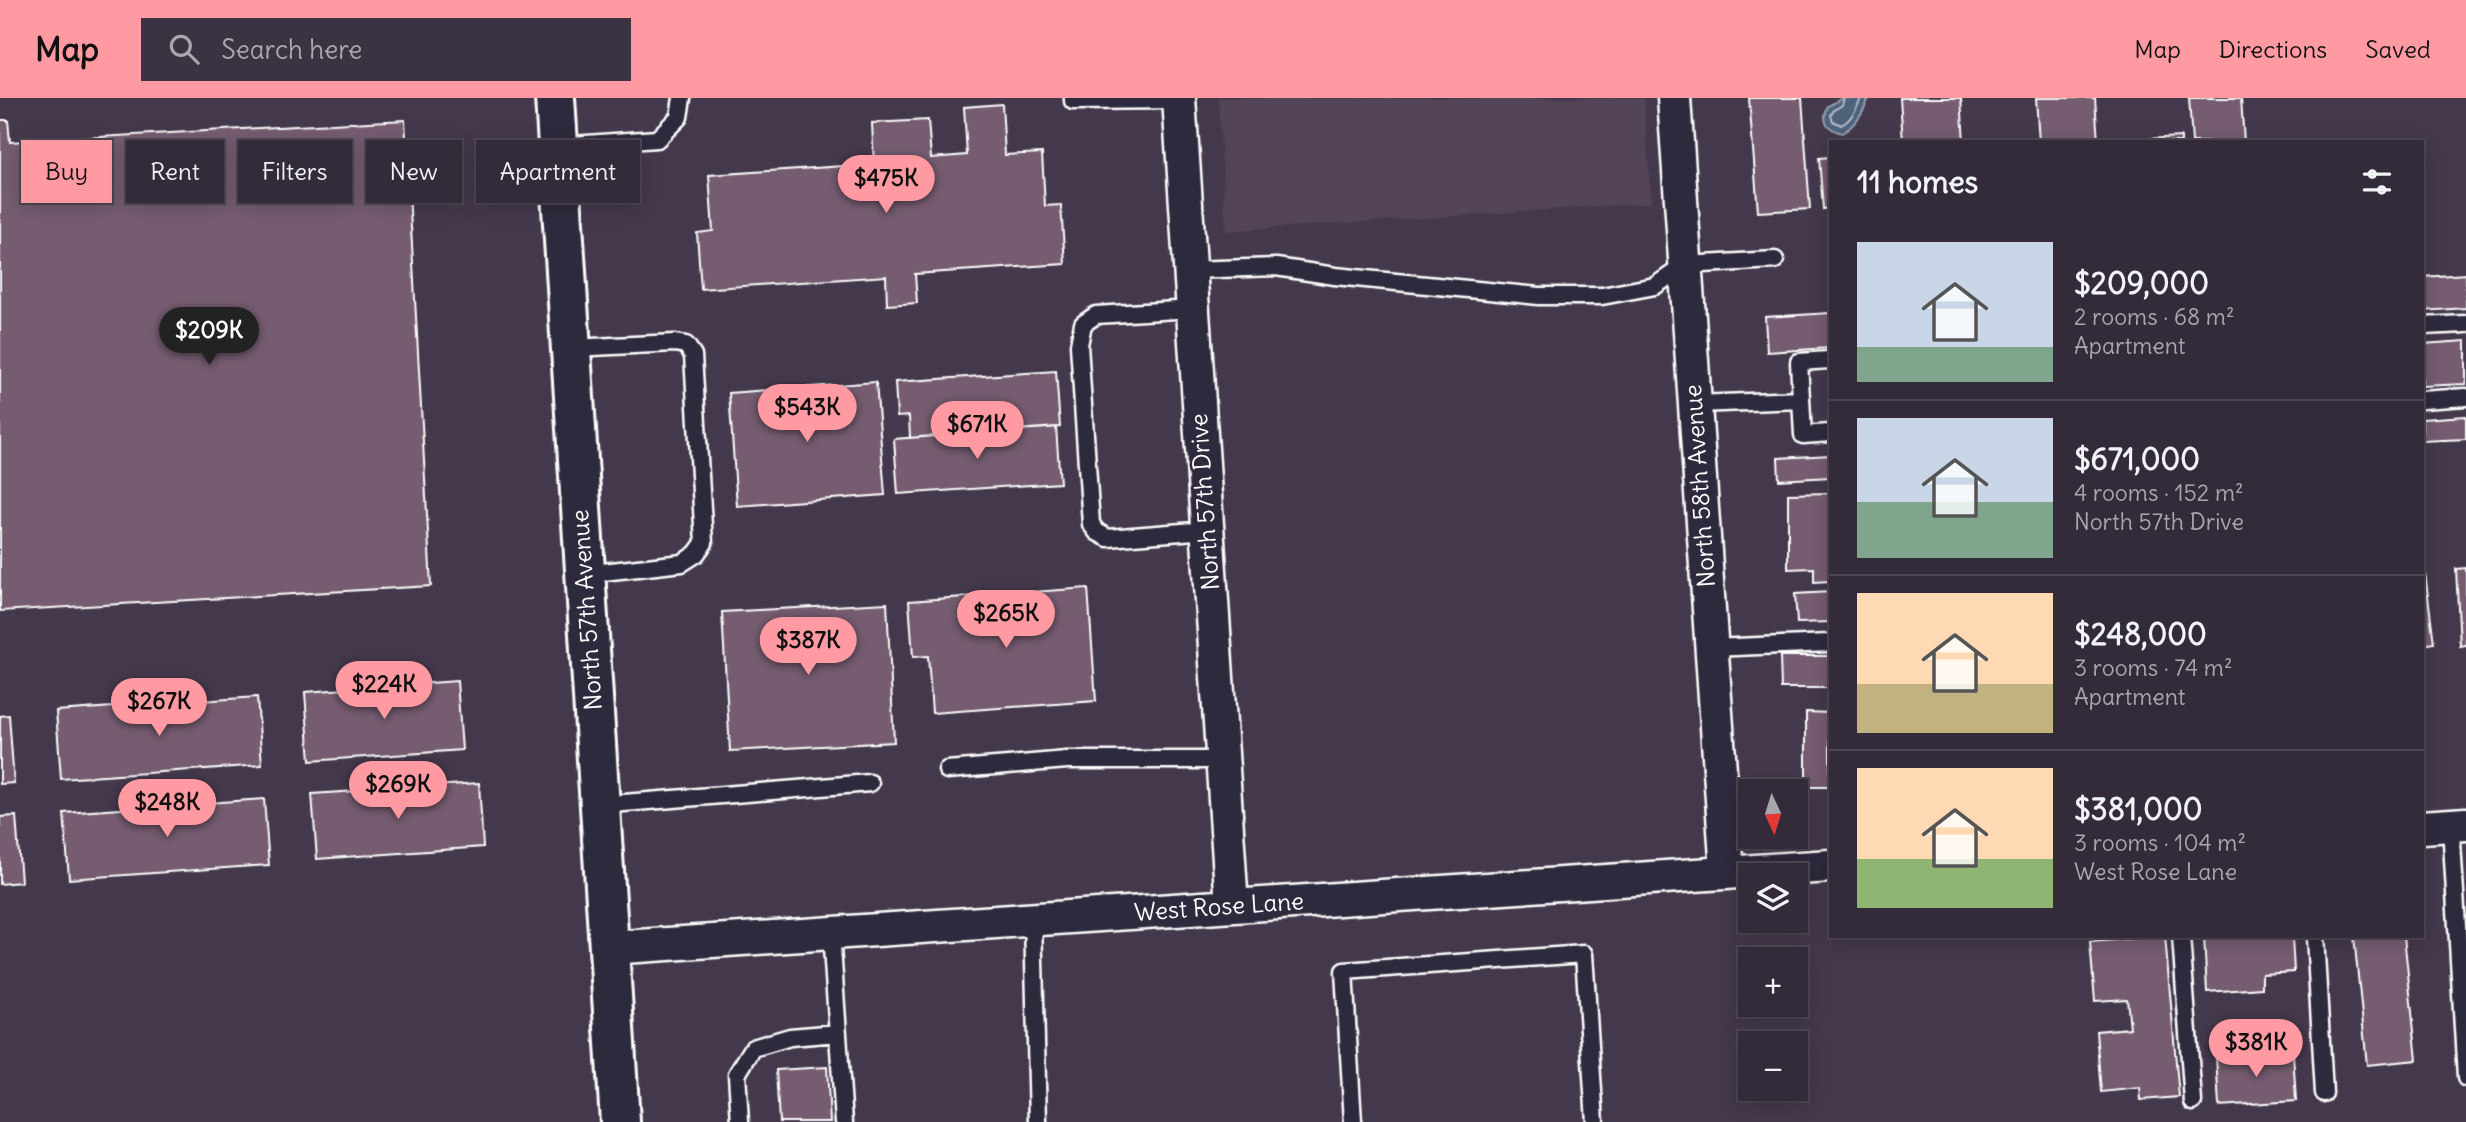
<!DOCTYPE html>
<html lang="en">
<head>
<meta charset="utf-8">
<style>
	:root { --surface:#332b39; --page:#3b3341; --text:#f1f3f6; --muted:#a9a7ae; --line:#4e4753; --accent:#ff9aa2 }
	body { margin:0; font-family:Delius,sans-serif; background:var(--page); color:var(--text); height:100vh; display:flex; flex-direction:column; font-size:26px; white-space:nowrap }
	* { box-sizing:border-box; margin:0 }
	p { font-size:23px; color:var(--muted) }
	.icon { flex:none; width:38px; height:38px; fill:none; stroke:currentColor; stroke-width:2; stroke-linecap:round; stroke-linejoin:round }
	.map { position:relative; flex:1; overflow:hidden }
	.sheet { position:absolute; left:1829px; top:42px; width:595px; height:798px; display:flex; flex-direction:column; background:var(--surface); border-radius:0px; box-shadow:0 4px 18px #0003,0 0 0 2px var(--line) }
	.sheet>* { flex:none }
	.guide { position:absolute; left:21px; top:42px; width:665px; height:63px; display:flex; gap:14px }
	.needle { width:46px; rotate:176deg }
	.buttons { position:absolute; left:1738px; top:681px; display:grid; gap:14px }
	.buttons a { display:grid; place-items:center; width:70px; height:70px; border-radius:0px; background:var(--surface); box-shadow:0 4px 18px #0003,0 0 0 2px var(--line); font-size:35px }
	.price { position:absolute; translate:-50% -60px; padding:0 16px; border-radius:24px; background:var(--accent); color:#111; font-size:23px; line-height:46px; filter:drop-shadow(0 2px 4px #0008) }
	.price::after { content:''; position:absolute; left:50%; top:42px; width:21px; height:16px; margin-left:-10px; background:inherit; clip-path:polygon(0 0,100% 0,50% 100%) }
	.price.on { background:#222; color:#fff }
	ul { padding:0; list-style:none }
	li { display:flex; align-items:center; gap:21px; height:175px; padding:0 28px }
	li+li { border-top:2px solid var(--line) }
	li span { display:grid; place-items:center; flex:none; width:196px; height:140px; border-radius:0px; color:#555 }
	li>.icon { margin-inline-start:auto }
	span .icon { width:84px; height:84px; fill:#fffc; stroke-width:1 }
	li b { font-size:30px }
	h2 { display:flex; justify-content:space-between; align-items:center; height:84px; padding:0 28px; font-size:30px }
	.pill { padding:0 24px; border-radius:0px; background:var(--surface); box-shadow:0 4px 18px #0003,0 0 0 2px var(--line); font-size:24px; line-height:63px }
	.pill.on { background:var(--accent); color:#111 }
	header { display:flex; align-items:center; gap:42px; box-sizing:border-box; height:98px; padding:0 35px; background:var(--accent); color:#111 }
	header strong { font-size:33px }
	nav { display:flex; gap:38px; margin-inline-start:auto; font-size:24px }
	.search { width:490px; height:63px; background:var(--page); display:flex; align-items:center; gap:18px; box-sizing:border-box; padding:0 24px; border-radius:0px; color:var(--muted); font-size:26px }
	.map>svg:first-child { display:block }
	.built { fill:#524456 }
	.water { fill:#50627b; stroke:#96a1b0; stroke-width:2 }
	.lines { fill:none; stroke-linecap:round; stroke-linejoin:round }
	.shore { stroke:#b9c0ca; stroke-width:2 }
	.building { fill:#745c6f; stroke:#fff; stroke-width:2 }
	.lane-casing { stroke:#fff; stroke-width:21 }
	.street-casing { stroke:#fff; stroke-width:37 }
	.secondary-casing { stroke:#fff; stroke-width:44 }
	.lane { stroke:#2f2a3d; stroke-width:16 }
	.street { stroke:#2f2a3d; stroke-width:32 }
	.secondary { stroke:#2f2a3d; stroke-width:38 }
	.labels { text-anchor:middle; stroke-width:5; stroke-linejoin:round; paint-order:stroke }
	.street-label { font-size:24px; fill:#fff; stroke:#2f2a3d }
</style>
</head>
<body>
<header>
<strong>Map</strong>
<div class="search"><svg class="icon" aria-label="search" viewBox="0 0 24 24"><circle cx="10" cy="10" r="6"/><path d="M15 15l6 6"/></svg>Search here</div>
<nav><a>Map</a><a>Directions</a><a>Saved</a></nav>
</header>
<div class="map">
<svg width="2466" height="1024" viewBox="0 0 2466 1024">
	<rect width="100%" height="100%" fill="#44394c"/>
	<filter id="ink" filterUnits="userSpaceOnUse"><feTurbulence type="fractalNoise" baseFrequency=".0143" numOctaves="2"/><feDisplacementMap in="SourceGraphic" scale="14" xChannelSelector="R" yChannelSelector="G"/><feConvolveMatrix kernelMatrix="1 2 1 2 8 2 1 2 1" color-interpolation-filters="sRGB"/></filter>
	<g filter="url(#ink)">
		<path class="built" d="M1218,0h426l7,105 -425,28z"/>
		<path class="water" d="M1843,0h26c-6,14 -13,27 -27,35 -15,-4 -21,-12 -14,-27z"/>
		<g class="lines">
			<path class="shore" d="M1844,0l-2,7 -8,5 -3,5 2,6 8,4c10,-4 16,-17 20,-27"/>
		</g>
		<path class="building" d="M1749,0h53l8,111 -52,3z
			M1900,0h61l3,44h-61z
			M2036,0h59l3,44h-59z
			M2189,0h52l3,44h-52z
			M1002,6l3,51 37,-2 3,53 16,-1 4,59 -150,10 2,29 -30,2 -1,-29 -185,13 -4,-56 16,-2 -4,-56 165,-11 -2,-41 56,-3 3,38 36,-3 -3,-48z
			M0,22h8l2,22 395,-22 26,466 -431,25z
			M2181,39v5h-73v-1z
			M1830,59v51l-7,1 -4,-51z
			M2466,176v34l-44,3v-34z
			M1830,215v35l-63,4 -2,-35z
			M2466,243v43l-44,2v-42z
			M1056,273l4,56 -150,11 -1,-22 -12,1 -2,-35z
			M876,284l9,113 -148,11 -8,-113z
			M2466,318v23l-44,2v-22z
			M1056,329l4,56 -162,11 -4,-55z
			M1830,357v22l-51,3 -1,-22z
			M1830,395v88l-16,1v-14l-26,1v-75z
			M2422,467h2l10,78 -12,2z
			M2466,470v77l-6,1 -4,-77z
			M1088,490l8,113 -164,12 -4,-57 -15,1 -4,-56z
			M1830,494v30l-33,1 -2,-29z
			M887,505l7,139 -164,9 -8,-139z
			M1780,558h50v32h-49z
			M457,583l5,69 -152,11 -5,-69z
			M257,599l5,68 -201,14 -5,-68z
			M1806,614l24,1v74h-24z
			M9,617l5,68 -14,1v-68z
			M479,685l4,64 -166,12 -5,-65z
			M264,701l5,66 -200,14 -5,-66z
			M16,718l5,66 -21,2v-67z
			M2165,838l14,161 -38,3 -1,-12 -39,4 -5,-61 34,-3 -3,-29 -32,2 -5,-59z
			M2204,838h88l2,36 -32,2v14l-55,4z
			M2354,838h50l13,124 -50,5z
			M2293,955l3,48 -77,5 -3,-49z
			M827,969l3,55h-51l-3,-52z"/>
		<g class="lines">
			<defs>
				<path id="lane" d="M1073,0v3l106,-1
					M558,48l99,-7 22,-22 3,-19
					M1190,172l86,-3 59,9 204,20h63l53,-10 30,-21 90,-5
					M1192,211l-96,6 -13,9 -4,21 12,179 6,8 11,6 99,-8
					M2422,228l44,-2
					M571,250l104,-5 11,2 7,10 11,188 -8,11 -14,9 -97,11
					M1830,262l-31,2 4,73 27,-2
					M2422,302l44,-3
					M1695,306l106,-4
					M1712,550l118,-5
					M947,672l120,-10h155
					M599,707l271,-22
					M2451,727l15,253
					M1033,822l5,202
					M831,835l13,189
					M2181,838l12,166
					M2315,838l9,157
					M740,1024l-3,-48 16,-26 37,-11 48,-4
					M1353,1024l-9,-151 240,-17 11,168"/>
				<path id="street" d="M1179,0l53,808
					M1674,0l53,775
					M2422,729l44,-3
					M608,850l1222,-82"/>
				<path id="secondary" d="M555,0l65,1024"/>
			</defs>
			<use href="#lane" class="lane-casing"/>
			<use href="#street" class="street-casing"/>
			<use href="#secondary" class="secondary-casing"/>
			<use href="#lane" class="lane"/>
			<use href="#street" class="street"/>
			<use href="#secondary" class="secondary"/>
		</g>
	</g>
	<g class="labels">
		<g class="street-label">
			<text transform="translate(1700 388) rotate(-94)" y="8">North 58th Avenue</text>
			<text transform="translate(1205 404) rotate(-94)" y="8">North 57th Drive</text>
			<text transform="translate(587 512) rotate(-94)" y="8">North 57th Avenue</text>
			<text transform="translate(1219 809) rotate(-4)" y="8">West Rose Lane</text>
		</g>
	</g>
</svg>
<div class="buttons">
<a><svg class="needle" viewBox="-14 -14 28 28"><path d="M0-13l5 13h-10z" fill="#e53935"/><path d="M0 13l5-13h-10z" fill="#a9a7ae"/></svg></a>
<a><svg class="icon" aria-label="layers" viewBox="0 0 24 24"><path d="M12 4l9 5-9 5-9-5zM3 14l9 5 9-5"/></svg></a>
<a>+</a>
<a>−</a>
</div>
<b class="price" style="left:886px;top:117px">$475K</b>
<b class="price on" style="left:209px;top:269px">$209K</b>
<b class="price" style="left:807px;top:346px">$543K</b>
<b class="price" style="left:977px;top:363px">$671K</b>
<b class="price" style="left:1006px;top:552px">$265K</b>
<b class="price" style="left:808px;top:579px">$387K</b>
<b class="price" style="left:384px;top:623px">$224K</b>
<b class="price" style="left:159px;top:640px">$267K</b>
<b class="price" style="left:398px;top:723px">$269K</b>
<b class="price" style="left:167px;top:741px">$248K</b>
<b class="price" style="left:2256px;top:981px">$381K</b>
<div class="guide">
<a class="pill on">Buy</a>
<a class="pill">Rent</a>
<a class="pill">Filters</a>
<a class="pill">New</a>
<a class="pill">Apartment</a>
</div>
<section class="sheet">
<h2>11 homes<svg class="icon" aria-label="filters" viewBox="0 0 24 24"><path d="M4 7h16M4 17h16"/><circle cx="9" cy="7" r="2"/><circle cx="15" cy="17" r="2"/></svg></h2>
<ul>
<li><span style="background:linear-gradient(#c9d6e8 75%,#7fa58c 0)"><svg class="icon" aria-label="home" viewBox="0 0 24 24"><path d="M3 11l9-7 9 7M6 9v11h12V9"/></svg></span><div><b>$209,000</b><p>2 rooms · 68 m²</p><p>Apartment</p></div></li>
<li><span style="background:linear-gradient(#c9d6e8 60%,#7fa58c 0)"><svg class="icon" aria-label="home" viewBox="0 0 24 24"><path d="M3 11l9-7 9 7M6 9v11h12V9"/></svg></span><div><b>$671,000</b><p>4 rooms · 152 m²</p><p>North 57th Drive</p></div></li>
<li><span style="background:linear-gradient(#ffd9b3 65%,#c2b280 0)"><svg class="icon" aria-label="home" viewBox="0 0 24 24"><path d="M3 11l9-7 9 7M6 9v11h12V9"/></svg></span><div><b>$248,000</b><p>3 rooms · 74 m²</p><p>Apartment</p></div></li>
<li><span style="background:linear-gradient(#ffd9b3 65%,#8fb573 0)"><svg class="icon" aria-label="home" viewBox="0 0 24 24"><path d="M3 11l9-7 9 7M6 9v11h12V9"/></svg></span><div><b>$381,000</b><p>3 rooms · 104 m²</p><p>West Rose Lane</p></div></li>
</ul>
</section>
</div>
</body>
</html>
